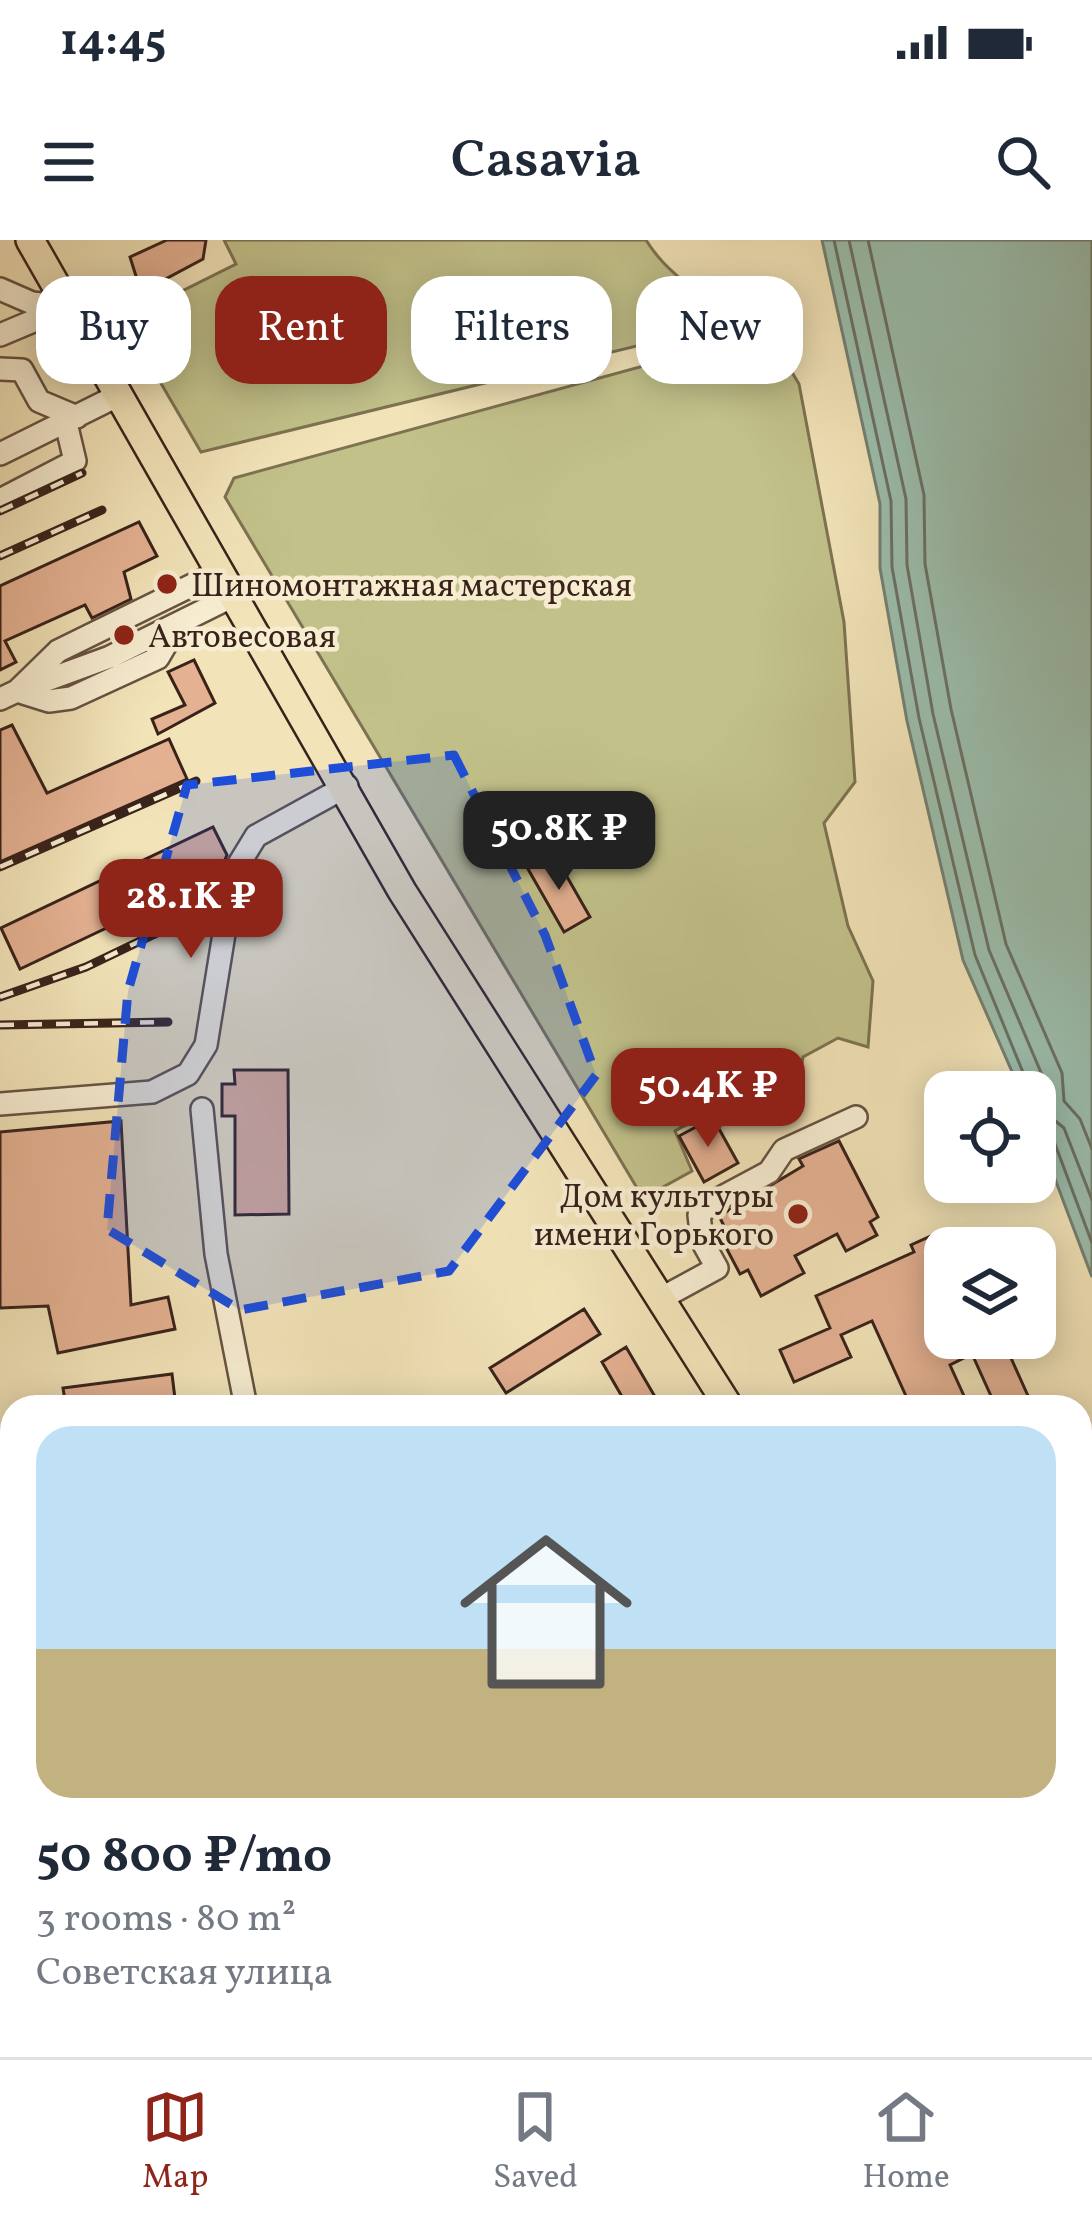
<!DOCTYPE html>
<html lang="en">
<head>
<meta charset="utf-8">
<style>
	:root { --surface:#fff; --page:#f2f2f3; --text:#1f2937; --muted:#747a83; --line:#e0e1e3; --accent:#8f2418 }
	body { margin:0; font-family:Vollkorn,serif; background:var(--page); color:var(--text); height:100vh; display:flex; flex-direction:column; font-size:45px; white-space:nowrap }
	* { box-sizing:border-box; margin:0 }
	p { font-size:39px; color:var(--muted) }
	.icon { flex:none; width:66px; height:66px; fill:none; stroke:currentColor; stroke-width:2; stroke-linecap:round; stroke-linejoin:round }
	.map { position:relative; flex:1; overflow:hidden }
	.sheet { position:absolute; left:0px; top:1155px; width:1092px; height:663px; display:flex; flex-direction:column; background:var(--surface); border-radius:36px 36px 0 0; box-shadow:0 6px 30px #0003 }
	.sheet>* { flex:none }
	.hud { position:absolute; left:36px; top:36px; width:1020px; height:108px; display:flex; gap:24px }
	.controls { position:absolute; left:924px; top:831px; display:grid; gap:24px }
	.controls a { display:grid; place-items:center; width:132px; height:132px; border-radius:24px; background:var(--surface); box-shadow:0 6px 30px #0003; font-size:60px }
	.price { position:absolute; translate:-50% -102px; padding:0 27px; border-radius:24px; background:var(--accent); color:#fff; font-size:39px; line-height:78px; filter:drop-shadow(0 3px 6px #0008) }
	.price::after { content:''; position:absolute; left:50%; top:72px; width:36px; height:27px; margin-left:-18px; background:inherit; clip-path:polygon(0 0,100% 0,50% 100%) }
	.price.current { background:#222; color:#fff }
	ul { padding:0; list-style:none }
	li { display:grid; align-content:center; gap:24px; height:636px; padding:0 36px }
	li+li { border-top:3px solid var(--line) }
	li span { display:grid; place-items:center; height:372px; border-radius:36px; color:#555 }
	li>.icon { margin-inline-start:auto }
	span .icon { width:216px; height:216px; fill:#fffc; stroke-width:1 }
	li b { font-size:51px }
	.tag { padding:0 42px; border-radius:36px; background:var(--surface); box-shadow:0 6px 30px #0003; font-size:42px; line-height:108px }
	.tag.current { background:var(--accent); color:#fff }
	.status { display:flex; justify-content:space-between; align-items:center; height:84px; padding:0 60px; background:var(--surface); direction:ltr }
	.status svg { height:33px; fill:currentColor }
	header { display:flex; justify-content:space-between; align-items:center; height:156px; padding:0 36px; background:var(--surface); font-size:54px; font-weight:600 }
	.dock { display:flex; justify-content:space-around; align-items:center; height:168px; border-top:3px solid var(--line); background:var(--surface); font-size:33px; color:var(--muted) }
	.dock a { display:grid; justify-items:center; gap:6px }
	.dock .current { color:var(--accent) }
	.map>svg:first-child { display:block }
	.green { fill:#c2c18a; stroke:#7d7252; stroke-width:3 }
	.water { fill:#9bbead; stroke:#738072; stroke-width:3 }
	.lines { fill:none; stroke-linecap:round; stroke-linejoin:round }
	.shore { stroke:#6a7064; stroke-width:3 }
	.stream { stroke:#738072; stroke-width:4.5 }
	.building { fill:#e4b192; stroke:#38221a; stroke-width:3 }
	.minor-casing { stroke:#665242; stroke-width:26 }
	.major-casing { stroke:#38221a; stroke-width:32 }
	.minor { stroke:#f7edd1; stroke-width:21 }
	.major { stroke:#f2e3b8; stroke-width:27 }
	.rail-casing { stroke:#38221a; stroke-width:9 }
	.rail { stroke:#f7edd1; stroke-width:4.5; stroke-dasharray:14; stroke-linecap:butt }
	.marked { fill:#1d4ed8; fill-opacity:0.2; stroke:#1d4ed8; stroke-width:9; stroke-dasharray:24 15; stroke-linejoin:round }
	.poi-dot { fill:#8f2418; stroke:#f7edd1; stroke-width:4.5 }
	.labels { text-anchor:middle; stroke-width:9; stroke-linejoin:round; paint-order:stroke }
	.poi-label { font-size:33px; fill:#38221a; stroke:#f7edd1; text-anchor:start }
</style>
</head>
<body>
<div class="status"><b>14:45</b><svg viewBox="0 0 49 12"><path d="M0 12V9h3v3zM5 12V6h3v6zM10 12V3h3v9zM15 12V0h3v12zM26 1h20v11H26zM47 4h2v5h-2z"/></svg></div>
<header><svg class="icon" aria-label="menu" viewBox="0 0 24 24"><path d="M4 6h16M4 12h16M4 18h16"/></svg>Casavia<svg class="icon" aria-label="search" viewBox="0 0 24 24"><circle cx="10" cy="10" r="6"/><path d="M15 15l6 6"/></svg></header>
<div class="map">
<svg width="1092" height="1817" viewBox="0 0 1092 1817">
	<rect width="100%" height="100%" fill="#f2e3b8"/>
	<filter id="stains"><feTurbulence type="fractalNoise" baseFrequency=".00167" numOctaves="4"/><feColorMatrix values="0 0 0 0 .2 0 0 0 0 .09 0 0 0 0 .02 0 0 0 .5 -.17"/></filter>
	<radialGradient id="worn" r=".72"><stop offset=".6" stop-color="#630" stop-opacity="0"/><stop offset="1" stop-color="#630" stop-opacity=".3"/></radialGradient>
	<path class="green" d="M224,0h422c24,39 55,46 73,86l-518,126 -77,-132 112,-56z
		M771,97l28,47 45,238 11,160 -31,41 24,103 25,55 -5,66 -30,-9 -35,19 -5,30c-28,7 -50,20 -76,28 -19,6 -30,5 -47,16l17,40 -49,27 -418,-701 9,-19 490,-134z"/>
	<path class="water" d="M822,0h270v1037l-57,-151v-34h-14l-58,-132 -56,-239 -27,-153v-64z"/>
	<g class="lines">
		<path class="shore" d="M834,0l57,261 1,66 27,151 56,237 56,137
			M849,0l57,259 1,66 26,149 56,236 56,132 -3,28 22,18 28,72
			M868,0l56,255 1,69 26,145 55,235 56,129 2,28 16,18 12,30
			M1035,887l17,9 40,107"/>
		<path class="stream" d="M1080,1608l12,2
			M0,1736l12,1"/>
	</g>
	<path class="building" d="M167,0h39l-3,19 -62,33 -11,-35z
		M139,282l18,34 -33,16 7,27 -39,19 -7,-13 -80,36 11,21 -16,8v-84z
		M194,420l21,43 -57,31 -6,-15 33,-14 -17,-33z
		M12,485l35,68 122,-54 18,40 -187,83v-132z
		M213,587l14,28 -9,20 -198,94 -19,-41z
		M554,614l36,63 -26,15 -36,-63z
		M234,830h54l1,144 -54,1v-99h-13v-32h13z
		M713,878l25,45 -34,19 -25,-46z
		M121,881l10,184 37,-8 7,32 -117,24 -10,-47 -48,2v-176z
		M839,901l39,76 -8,5 7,13 -31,16 -9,-17 -42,22 9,17 -43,23 -13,-26 -8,4 -20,-38 7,-4 -8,-16 84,-50 -4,-7z
		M942,991l7,17 -4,90h57l31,69h-37l-24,-53 -22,11 19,42h-58l-39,-86 -31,14 10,22 -57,25 -14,-32 50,-22 -14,-32 98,-44 -3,-7z
		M584,1069l16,25 -94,59 -16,-25z
		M626,1107l35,60h-33l-26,-45z
		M172,1134l4,33h-110l-3,-19z"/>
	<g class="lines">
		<defs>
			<path id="minor" d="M0,49l32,14 30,3
				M0,95l69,-29
				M0,129l22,1 17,31 38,16
				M0,214l119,-59
				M0,260l75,-39 -9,-38
				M17,451l41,-40 163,-80
				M17,451l93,-34 125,-62
				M0,459l17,-8 32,10 22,-3 87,-40 20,-34
				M0,864l152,-12 36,-18 18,-29 28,-173 22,-36 91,-50
				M202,869l14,145 30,153
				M660,1059l57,-31 -15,-27 -3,-26 12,-12 58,-31 15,-22 72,-33
				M1080,1455l12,32
				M0,1543l12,-3
				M0,1691l12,-1
				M1080,1719l12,-3
				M0,1772h12
				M159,1806l27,11
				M438,1806l2,11
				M916,1817l47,-11"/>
			<path id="major" d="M30,0l372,651 327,516
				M1015,1806l4,11"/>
		</defs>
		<use href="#minor" class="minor-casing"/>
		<use href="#major" class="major-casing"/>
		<use href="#minor" class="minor"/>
		<use href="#major" class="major"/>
		<defs>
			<path id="rail" d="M0,271l82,-38
				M0,316l102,-46
				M0,627l196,-86
				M0,757l86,-30 123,-59
				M0,785l168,-3"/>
		</defs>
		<use href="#rail" class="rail-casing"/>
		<use href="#rail" class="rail"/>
	</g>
	<path class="marked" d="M454,515l91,180 51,140 -147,196 -209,39 -133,-81 21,-238 59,-206z"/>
	<g class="poi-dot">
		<circle cx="167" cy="344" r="12"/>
		<circle cx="124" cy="395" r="12"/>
		<circle cx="798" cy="974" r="12"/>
	</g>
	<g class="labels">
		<g class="poi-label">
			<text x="191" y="356">Шиномонтажная мастерская</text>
			<text x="148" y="407">Автовесовая</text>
			<text x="774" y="967" text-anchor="end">Дом культуры<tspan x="774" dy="38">имени Горького</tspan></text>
		</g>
	</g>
	<rect width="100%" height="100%" filter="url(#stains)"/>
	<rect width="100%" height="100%" fill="url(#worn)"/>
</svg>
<div class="controls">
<a><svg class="icon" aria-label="locate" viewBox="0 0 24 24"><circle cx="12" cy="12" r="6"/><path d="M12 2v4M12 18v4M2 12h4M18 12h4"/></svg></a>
<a><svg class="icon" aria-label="layers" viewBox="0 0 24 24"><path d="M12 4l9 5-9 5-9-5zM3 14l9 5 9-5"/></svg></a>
</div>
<b class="price current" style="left:559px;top:653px">50.8K ₽</b>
<b class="price" style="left:191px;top:721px">28.1K ₽</b>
<b class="price" style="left:708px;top:910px">50.4K ₽</b>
<div class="hud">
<a class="tag">Buy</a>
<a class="tag current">Rent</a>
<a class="tag">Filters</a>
<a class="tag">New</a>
</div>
<section class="sheet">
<ul>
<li><span style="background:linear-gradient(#bfe0f5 60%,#c2b280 0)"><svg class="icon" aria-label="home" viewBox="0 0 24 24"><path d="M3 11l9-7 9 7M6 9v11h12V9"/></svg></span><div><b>50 800 ₽/mo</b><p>3 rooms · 80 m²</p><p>Советская улица</p></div></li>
</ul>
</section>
</div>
<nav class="dock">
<a class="current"><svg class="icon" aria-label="map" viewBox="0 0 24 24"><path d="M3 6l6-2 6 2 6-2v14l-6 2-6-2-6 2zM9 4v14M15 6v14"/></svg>Map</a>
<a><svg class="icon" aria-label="saved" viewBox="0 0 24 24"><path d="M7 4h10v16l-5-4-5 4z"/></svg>Saved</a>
<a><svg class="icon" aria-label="home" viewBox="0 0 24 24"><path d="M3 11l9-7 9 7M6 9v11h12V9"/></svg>Home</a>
</nav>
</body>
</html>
